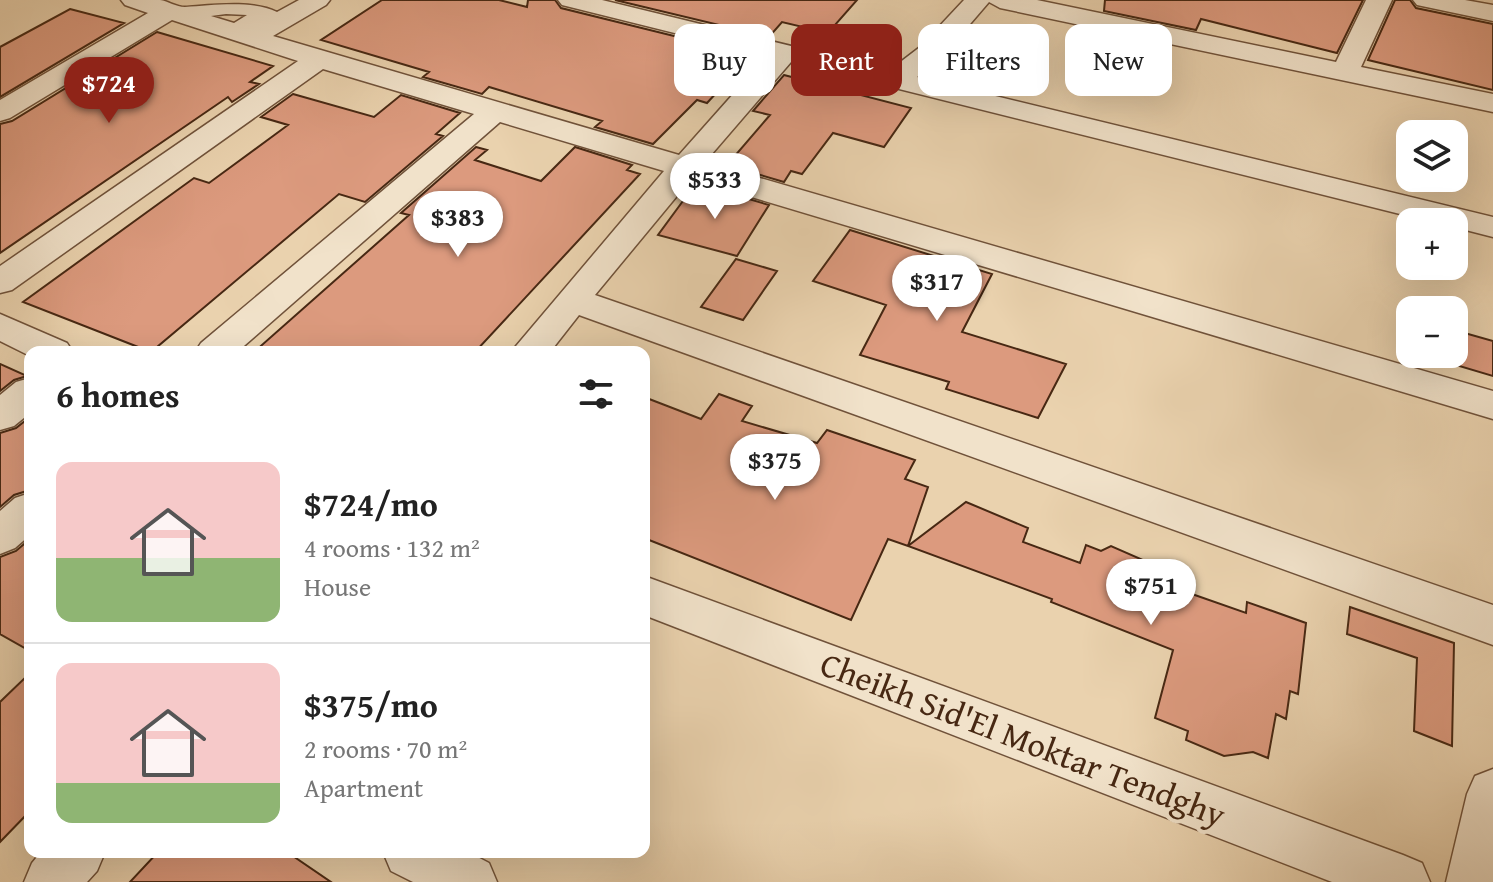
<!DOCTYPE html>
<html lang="en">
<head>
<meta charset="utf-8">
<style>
	:root { --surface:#fff; --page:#f6f6f6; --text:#222; --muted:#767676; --line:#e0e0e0; --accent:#8f2418 }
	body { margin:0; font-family:"Gentium Book Plus",serif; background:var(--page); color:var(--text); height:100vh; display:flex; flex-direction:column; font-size:30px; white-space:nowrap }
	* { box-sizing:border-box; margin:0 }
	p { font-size:26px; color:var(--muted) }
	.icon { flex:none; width:44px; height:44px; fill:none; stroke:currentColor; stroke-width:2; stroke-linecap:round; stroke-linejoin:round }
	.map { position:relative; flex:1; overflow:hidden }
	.drawer { position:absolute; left:24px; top:346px; width:626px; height:512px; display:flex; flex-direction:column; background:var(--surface); border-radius:16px; box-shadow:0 8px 32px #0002 }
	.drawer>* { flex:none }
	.hud { position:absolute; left:674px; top:24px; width:698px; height:72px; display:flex; gap:16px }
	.fabs { position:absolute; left:1396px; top:120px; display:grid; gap:16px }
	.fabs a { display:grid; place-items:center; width:72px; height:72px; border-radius:16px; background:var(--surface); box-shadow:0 8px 32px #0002; font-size:40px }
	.price { position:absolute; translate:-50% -68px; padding:0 18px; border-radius:28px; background:#fff; color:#222; font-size:26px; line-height:52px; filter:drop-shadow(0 2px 4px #0008) }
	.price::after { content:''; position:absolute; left:50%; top:48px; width:24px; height:18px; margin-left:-12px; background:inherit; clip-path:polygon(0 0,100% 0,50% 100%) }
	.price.selected { background:var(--accent); color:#fff }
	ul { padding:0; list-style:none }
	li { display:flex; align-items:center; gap:24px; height:200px; padding:0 32px }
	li+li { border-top:2px solid var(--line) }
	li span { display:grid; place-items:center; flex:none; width:224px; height:160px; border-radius:16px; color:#555 }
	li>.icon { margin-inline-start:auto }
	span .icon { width:96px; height:96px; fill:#fffc; stroke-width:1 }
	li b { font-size:34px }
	h2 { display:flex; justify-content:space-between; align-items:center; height:96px; padding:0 32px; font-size:34px }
	.pill { padding:0 28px; border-radius:16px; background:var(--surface); box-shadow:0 8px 32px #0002; font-size:28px; line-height:72px }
	.pill.selected { background:var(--accent); color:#fff }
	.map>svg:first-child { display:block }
	.building { fill:#dc9a7e; stroke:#472813; stroke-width:2 }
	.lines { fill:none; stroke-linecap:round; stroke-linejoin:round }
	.minor-casing { stroke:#70523a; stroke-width:3 }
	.minor { fill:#f1e2ca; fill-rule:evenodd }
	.labels { text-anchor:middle; stroke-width:8; stroke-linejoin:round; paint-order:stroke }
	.near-street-label { font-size:34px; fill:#472813; stroke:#f1e2ca }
</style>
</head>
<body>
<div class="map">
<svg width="1493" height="882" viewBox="0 0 1493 882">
	<rect width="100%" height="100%" fill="#ead2ae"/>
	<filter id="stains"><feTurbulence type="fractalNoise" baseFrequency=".0025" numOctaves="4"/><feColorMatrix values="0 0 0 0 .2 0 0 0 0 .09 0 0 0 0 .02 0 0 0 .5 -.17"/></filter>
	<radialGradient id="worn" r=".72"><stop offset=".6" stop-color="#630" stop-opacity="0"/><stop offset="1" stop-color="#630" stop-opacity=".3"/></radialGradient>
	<path class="building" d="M382,0h117l28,7 1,-7h27l6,8 190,47 -44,48 -10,-3 -44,44 -58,-17 7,-6 -113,-34 -7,7 -59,-17 6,-5 -108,-32z
		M615,0h242l-29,33 -46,-11 -13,15z
		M1105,0h258l-26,53 -136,-34 -5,11 -92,-19z
		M1395,0h15l6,8 77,16v66l-125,-30z
		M70,9l54,14 -124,74v-50z
		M157,32l116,34 -23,16 9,2 -27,18 -4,-5 -228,156v-129l12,-3z
		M784,75l127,33 -27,39 -51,-14 -31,41 -11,-3 -7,11 -57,-17 43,-50 -17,-4z
		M293,94l81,23 27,-22 59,18 -24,21 7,2 -78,66 -26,-8 -188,158 -128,-50 171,-124 15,5 79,-58 -27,-8z
		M476,147l11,3 -12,10 66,21 34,-34 57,18 -5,5 13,4 -165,178h-221l155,-137 -8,-2z
		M708,187l61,18 -32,51 -79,-21 33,-45 13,3z
		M850,230l142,44 -30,58 104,32 -28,54 -92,-29 3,-7 -89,-27 26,-50 -73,-24z
		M736,259l41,12 -34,49 -42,-13z
		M1402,315l8,2v34l-12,-3z
		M1454,330l39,11v35l-74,-22h35z
		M0,364l27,12 -13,4 -14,11z
		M719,394l33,12 -10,15 75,22 10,-13 88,30 -10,19 23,8 -20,59 -20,-7 -37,81 -207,-82v-141l57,22z
		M30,417v73l-16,5 -14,12v-74l16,-5z
		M966,502l62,26 -5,14 57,21 6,-18 15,6 10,-5 64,28 -3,13 74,26 1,-11 59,21 -8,71 -8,-3 -4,28 -10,-5 -8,44 -15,-6 -29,4 -38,-16 2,-9 -33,-13 18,-68 -122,-48 1,-3 -144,-53z
		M30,539v112l-30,-17v-77l16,-6z
		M1350,607l104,36 -2,103 -38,-15 3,-73 -70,-24z
		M30,673v138l-30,31v-140z
		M158,852h129l44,30h-201z"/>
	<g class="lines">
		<defs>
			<path id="minor" d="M121,0c13,0 27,0 39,0 8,1 16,7 25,7 29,-2 68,-7 92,5l22,-12h31l-4,5 -53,31 406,119 88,-99 -205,-51 -4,-5h44l288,70 30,-23 44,-47h73l299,62 30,-62h26l-31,67 132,27v18l-493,-104 -11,-6 -49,57 -23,18 576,140v20l-39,-10v-5h-22l-641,-160 -86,100 788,229v28l-802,-240 -96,116 898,310v40l-914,-330 -29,37h-39l153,-181 -164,-49 -263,230h-42l6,-9 273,-229 -151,-45 -311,221 -12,3v-27l298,-205 -126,-41 -162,98 -10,3v-21l148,-87 -23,-8zM226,14l21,1 -13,8 -23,-7z
				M1413,0h52l28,5v16l-76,-16z
				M0,314l67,29 6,9h-43v4l-30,-15z
				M30,378v35l-16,13 -14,4v-35l16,-13z
				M30,493v42l-15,13 -15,6v-43l15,-13z
				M644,576l759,279 19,8 8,19h-98l-688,-267z
				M1493,769v113h-47l21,-88 8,-18z
				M41,852h64l-8,19 -10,11h-63l8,-19z
				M383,852h85l21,11 8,19h-84l-22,-11z"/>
		</defs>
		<use href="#minor" class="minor-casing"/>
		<use href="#minor" class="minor"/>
	</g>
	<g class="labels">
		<g class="near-street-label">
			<text transform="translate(1023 739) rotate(21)" y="12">Cheikh Sid'El Moktar Tendghy</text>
		</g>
	</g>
	<rect width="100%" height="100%" filter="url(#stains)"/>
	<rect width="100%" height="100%" fill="url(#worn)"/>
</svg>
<div class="fabs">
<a><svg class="icon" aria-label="layers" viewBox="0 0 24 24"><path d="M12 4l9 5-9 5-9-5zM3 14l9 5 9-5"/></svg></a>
<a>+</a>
<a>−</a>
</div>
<b class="price selected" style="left:109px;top:125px">$724</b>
<b class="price" style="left:715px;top:221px">$533</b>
<b class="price" style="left:458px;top:259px">$383</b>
<b class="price" style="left:937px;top:323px">$317</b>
<b class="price" style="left:775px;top:502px">$375</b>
<b class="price" style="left:1151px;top:627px">$751</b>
<div class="hud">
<a class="pill">Buy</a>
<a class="pill selected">Rent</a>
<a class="pill">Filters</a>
<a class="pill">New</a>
</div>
<section class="drawer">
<h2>6 homes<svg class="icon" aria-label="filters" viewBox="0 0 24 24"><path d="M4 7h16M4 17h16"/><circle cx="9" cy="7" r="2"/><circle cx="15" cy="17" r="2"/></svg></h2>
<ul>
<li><span style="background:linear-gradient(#f6c9c9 60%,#8fb573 0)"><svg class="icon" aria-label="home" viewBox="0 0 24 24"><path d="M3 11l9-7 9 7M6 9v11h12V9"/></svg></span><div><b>$724/mo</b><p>4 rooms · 132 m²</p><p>House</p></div></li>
<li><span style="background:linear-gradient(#f6c9c9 75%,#8fb573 0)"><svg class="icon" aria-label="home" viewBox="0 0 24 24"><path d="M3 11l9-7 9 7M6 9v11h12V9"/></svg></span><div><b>$375/mo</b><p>2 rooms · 70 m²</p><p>Apartment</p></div></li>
</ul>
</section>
</div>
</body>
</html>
